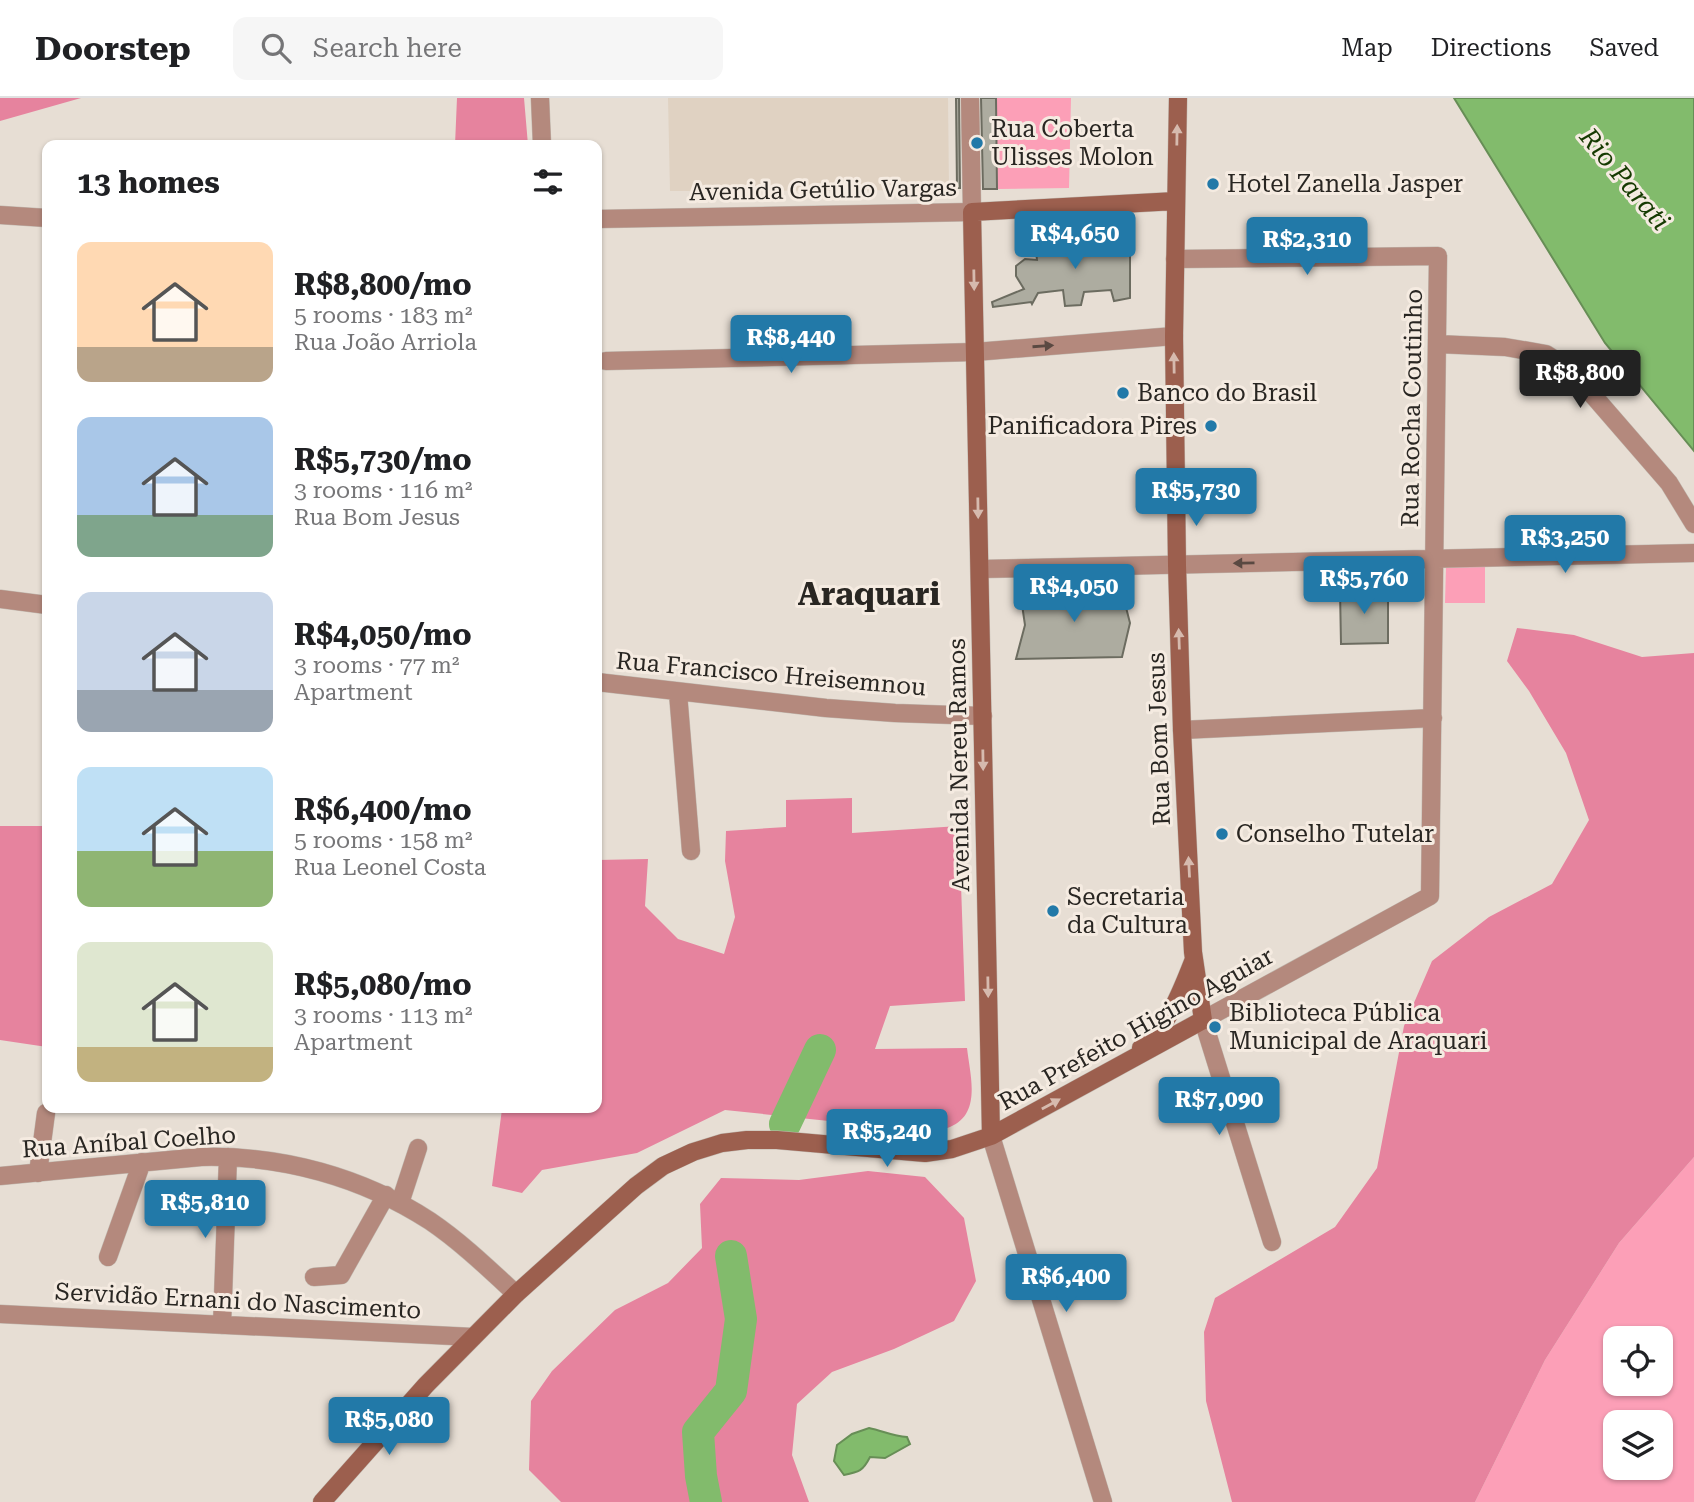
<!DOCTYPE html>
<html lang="en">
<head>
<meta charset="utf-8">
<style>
	:root { --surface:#fff; --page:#f6f6f6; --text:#202124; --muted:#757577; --line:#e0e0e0; --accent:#2279a8 }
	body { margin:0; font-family:"Roboto Serif",serif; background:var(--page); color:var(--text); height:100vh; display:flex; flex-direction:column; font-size:26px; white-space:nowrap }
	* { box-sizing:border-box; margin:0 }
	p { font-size:23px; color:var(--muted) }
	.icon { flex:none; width:38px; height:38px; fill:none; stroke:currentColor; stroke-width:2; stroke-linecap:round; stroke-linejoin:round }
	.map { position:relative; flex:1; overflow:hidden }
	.side { position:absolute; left:42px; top:42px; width:560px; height:973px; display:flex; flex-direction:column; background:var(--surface); border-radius:14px; box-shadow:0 2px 5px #0004 }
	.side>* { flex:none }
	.buttons { position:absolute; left:1603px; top:1228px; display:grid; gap:14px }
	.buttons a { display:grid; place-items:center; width:70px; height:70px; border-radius:14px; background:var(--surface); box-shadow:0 2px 5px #0004; font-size:35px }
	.price { position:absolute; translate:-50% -60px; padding:0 16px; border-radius:7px; background:var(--accent); color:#fff; font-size:23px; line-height:46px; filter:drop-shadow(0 2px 4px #0008) }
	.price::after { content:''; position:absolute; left:50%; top:42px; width:21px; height:16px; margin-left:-10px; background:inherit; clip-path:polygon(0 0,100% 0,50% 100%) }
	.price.selected { background:#222; color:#fff }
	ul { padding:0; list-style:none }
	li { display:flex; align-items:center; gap:21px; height:175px; padding:0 35px }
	li span { display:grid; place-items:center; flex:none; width:196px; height:140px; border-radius:14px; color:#555 }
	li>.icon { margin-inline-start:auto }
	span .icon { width:84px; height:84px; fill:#fffc; stroke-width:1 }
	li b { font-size:30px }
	h2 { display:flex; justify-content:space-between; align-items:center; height:84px; padding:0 35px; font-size:30px }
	header { display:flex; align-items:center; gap:42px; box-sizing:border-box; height:98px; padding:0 35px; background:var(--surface); border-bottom:2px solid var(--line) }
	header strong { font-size:33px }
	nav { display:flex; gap:38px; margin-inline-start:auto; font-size:24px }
	.search { width:490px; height:63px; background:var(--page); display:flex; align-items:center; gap:18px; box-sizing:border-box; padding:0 24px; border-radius:14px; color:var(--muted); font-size:26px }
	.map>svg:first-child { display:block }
	.built { fill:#e0d2c2 }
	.green { fill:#fc9fb7; fill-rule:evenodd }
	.forest { fill:#e6839e }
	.water { fill:#82bb6c; stroke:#678e56; stroke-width:2 }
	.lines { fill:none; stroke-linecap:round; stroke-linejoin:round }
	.river { stroke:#82bb6c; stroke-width:32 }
	.building { fill:#adaca0; stroke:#6c6c60; stroke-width:2 }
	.minor-casing { stroke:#c1b9b0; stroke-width:19 }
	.tertiary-casing { stroke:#c1b9b0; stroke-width:19 }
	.secondary-casing { stroke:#c1b9b0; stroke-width:19 }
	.minor { stroke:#b4897d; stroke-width:18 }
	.tertiary { stroke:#b4897d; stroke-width:18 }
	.secondary { stroke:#9c5f4e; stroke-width:18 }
	.oneway { fill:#d6baae }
	.oneway2 { fill:#5a4942 }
	.poi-dot { fill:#2279a8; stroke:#f5ebe1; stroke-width:2.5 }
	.labels { text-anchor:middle; stroke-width:6; stroke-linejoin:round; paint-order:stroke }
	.poi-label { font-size:24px; fill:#292622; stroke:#f5ebe1; text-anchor:start }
	.street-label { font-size:24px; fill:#292622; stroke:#f5ebe1 }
	.water-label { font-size:26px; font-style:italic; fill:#153a01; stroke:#f5ebe1 }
	.district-label { font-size:32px; font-weight:bold; fill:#292622; stroke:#f5ebe1 }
</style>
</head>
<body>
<header>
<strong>Doorstep</strong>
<div class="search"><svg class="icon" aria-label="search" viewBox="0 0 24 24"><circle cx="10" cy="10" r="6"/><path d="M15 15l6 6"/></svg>Search here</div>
<nav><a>Map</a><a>Directions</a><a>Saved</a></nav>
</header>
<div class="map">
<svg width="1694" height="1404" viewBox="0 0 1694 1404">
	<rect width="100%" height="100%" fill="#e7ded4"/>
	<path class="built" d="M668,0h280l1,92 -279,1z"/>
	<path class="green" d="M996,0h75l-2,90 -72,1z
		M1446,469h39v36h-40z
		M1694,1059v345h-219l70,-142 74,-117zM1615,1241h46v45h-46zM1615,1325h46v45h-46z"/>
	<path class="forest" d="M0,0h81l-81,23z
		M457,0h67l4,47h-73z
		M1517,530l57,7 68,22 52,-4v504l-75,86 -74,117 -70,142h-243l-26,-101 -2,-69 11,-34 120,-71 42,-59 27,-142 28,-65 57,-44 63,-33 37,-64 -23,-67 -37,-62 -22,-30z
		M852,700v35l107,-7 6,175 -75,5 -15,43 92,-1c3,27 15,66 -17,79 -4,2 -10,3 -16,5l-209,-22 -88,43 -95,17 -20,23 -30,-7 10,-77 -8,-1h103v-248l51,-1 -3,47 33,33 46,15 11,-37 -10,-56 1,-30 60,-4v-27z
		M0,728h47v221l-47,-7z
		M868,1073l57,6 39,41 12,63 -22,40 -60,28 -62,23 -35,32 -5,51 17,47h-248l-32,-32 2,-69 21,-30 63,-61 53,-27 34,-35 -2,-44 21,-26 78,2z"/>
	<path class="water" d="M1454,0h240v353l-89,-108z
		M869,1330c14,3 24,8 38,9l3,7 -25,14 -15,-1c-7,14 -11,15 -26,18l-10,-14 3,-16 15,-11z"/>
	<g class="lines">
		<path class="river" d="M785,1026l35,-74
			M706,1404l-5,-26 -3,-44 33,-41 10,-72 -10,-63"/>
	</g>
	<path class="building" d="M956,0h3l1,90h-3z
		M981,0h15l1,91h-14z
		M1058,139l48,3v-2l24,1v59l-16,3 -3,-11 -27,2 -3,13 -16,1 -2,-16 -25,3 -6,11 -1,-2 -38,5 -1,-5 32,-13 -8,-13v-10l9,-7 12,1 -1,-9 19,1z
		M1121,490l9,35 -8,34 -106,2 9,-34 -5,-34z
		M1388,491v54l-47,1 -1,-54z"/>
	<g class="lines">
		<defs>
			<path id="minor" d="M540,0l2,47
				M970,0l2,114
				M1175,161l263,-3 -8,640 -227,124 69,222
				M1437,246l68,3 41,7 25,16 98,113 25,41
				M606,263l369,-9 199,-16
				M980,471l714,-16
				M0,501l47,6
				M597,584l229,26 69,5 88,3
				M678,595l13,158
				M1182,632l251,-12
				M991,1038l112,366
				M38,1075l8,-60
				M0,1078l201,-19c81,-2 161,20 229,64 31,21 59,48 86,73
				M400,1105l18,-55
				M108,1159l34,-95
				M314,1179l27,-2 45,-80
				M0,1216l473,23
				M222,1227l6,-168"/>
			<path id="tertiary" d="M0,117l47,3
				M597,121l375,-7"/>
			<path id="secondary" d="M1141,950c28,-23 40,-56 53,-89
				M991,1038l-19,-924 204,-11
				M322,1404l104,-117 90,-91 120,-108 27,-20 30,-14 29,-9 25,-3h30l148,13 27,-4 39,-13 212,-116 -10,-68 -11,-222 -5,-165 -3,-229 4,-238"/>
		</defs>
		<use href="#minor" class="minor-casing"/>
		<use href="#tertiary" class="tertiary-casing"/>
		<use href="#secondary" class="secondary-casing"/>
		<use href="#minor" class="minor"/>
		<use href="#tertiary" class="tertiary"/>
		<use href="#secondary" class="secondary"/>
	</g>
	<defs><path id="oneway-solid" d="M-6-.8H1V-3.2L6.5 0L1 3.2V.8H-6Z" transform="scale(1.75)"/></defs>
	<g class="oneway">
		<use href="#oneway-solid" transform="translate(1177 37) rotate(-89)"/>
		<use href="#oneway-solid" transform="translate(974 182) rotate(89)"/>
		<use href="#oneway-solid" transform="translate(1174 265) rotate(-91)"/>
		<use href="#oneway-solid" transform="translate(978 410) rotate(89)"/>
		<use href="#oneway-solid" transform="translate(1179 541) rotate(-92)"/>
		<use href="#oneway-solid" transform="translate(983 662) rotate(89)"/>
		<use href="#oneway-solid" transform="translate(1189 769) rotate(-93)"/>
		<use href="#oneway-solid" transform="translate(988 889) rotate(89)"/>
		<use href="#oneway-solid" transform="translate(1051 1006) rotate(-29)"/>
	</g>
	<g class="oneway2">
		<use href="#oneway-solid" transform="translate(1043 248) rotate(-4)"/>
		<use href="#oneway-solid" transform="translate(1244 465) rotate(179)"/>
	</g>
	<g class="poi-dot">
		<circle cx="977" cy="45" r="7"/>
		<circle cx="1213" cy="86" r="7"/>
		<circle cx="1123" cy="295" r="7"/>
		<circle cx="1211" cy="328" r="7"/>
		<circle cx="1222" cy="736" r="7"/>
		<circle cx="1053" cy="813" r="7"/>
		<circle cx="1215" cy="929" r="7"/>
	</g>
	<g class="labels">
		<g class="poi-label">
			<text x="991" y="39">Rua Coberta<tspan x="991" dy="28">Ulisses Molon</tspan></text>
			<text x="1227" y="94">Hotel Zanella Jasper</text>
			<text x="1137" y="303">Banco do Brasil</text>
			<text x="1197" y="336" text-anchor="end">Panificadora Pires</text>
			<text x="1236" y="744">Conselho Tutelar</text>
			<text x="1067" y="807">Secretaria<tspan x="1067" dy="28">da Cultura</tspan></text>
			<text x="1229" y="923">Biblioteca Pública<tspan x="1229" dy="28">Municipal de Araquari</tspan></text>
		</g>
		<g class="street-label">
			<text transform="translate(823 92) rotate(-1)" y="8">Avenida Getúlio Vargas</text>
			<text transform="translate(1412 310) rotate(-89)" y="8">Rua Rocha Coutinho</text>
			<text transform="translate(771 576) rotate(5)" y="8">Rua Francisco Hreisemnou</text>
			<text transform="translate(1159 641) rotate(-92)" y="8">Rua Bom Jesus</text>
			<text transform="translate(959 667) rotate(-91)" y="8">Avenida Nereu Ramos</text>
			<text transform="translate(1136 931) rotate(-29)" y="8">Rua Prefeito Higino Aguiar</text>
			<text transform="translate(129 1044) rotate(-4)" y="8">Rua Aníbal Coelho</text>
			<text transform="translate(238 1203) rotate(3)" y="8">Servidão Ernani do Nascimento</text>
		</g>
		<g class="water-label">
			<text transform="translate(1625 81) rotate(50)" y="9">Rio Parati</text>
		</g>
		<g class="district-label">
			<text x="869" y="507">Araquari</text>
		</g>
	</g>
</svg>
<div class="buttons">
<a><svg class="icon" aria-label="locate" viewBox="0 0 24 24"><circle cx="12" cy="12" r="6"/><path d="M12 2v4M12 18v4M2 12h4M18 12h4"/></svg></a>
<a><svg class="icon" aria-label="layers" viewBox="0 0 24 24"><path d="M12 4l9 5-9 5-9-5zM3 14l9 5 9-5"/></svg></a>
</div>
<b class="price" style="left:1075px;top:173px">R$4,650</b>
<b class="price" style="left:1307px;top:179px">R$2,310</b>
<b class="price" style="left:791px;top:277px">R$8,440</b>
<b class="price selected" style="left:1580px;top:312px">R$8,800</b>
<b class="price" style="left:1196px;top:430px">R$5,730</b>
<b class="price" style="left:1565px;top:477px">R$3,250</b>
<b class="price" style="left:1364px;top:518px">R$5,760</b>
<b class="price" style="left:1074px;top:526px">R$4,050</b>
<b class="price" style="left:1219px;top:1039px">R$7,090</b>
<b class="price" style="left:887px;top:1071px">R$5,240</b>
<b class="price" style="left:205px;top:1142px">R$5,810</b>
<b class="price" style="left:1066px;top:1216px">R$6,400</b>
<b class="price" style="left:389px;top:1359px">R$5,080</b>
<section class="side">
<h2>13 homes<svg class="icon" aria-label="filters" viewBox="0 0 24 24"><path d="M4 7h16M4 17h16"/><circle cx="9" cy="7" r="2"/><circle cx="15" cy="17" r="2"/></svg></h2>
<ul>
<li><span style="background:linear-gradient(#ffd9b3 75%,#b9a48a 0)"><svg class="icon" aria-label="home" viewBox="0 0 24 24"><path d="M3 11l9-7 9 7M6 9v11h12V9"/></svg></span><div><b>R$8,800/mo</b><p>5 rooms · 183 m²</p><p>Rua João Arriola</p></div></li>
<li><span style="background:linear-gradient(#a9c7e8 70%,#7fa58c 0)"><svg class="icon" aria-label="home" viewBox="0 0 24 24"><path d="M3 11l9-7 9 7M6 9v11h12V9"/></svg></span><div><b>R$5,730/mo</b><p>3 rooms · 116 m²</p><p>Rua Bom Jesus</p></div></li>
<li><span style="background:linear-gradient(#c9d6e8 70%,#9aa5b1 0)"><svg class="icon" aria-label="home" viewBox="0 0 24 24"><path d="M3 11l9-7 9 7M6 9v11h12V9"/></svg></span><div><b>R$4,050/mo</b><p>3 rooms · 77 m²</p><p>Apartment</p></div></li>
<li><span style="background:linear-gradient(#bfe0f5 60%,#8fb573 0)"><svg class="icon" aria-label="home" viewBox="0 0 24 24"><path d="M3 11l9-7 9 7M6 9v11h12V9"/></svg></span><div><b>R$6,400/mo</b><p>5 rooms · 158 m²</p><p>Rua Leonel Costa</p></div></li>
<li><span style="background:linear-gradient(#dfe7d0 75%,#c2b280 0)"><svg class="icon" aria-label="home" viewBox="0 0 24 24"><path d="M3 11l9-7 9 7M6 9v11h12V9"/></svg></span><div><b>R$5,080/mo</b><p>3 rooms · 113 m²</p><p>Apartment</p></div></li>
</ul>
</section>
</div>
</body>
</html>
